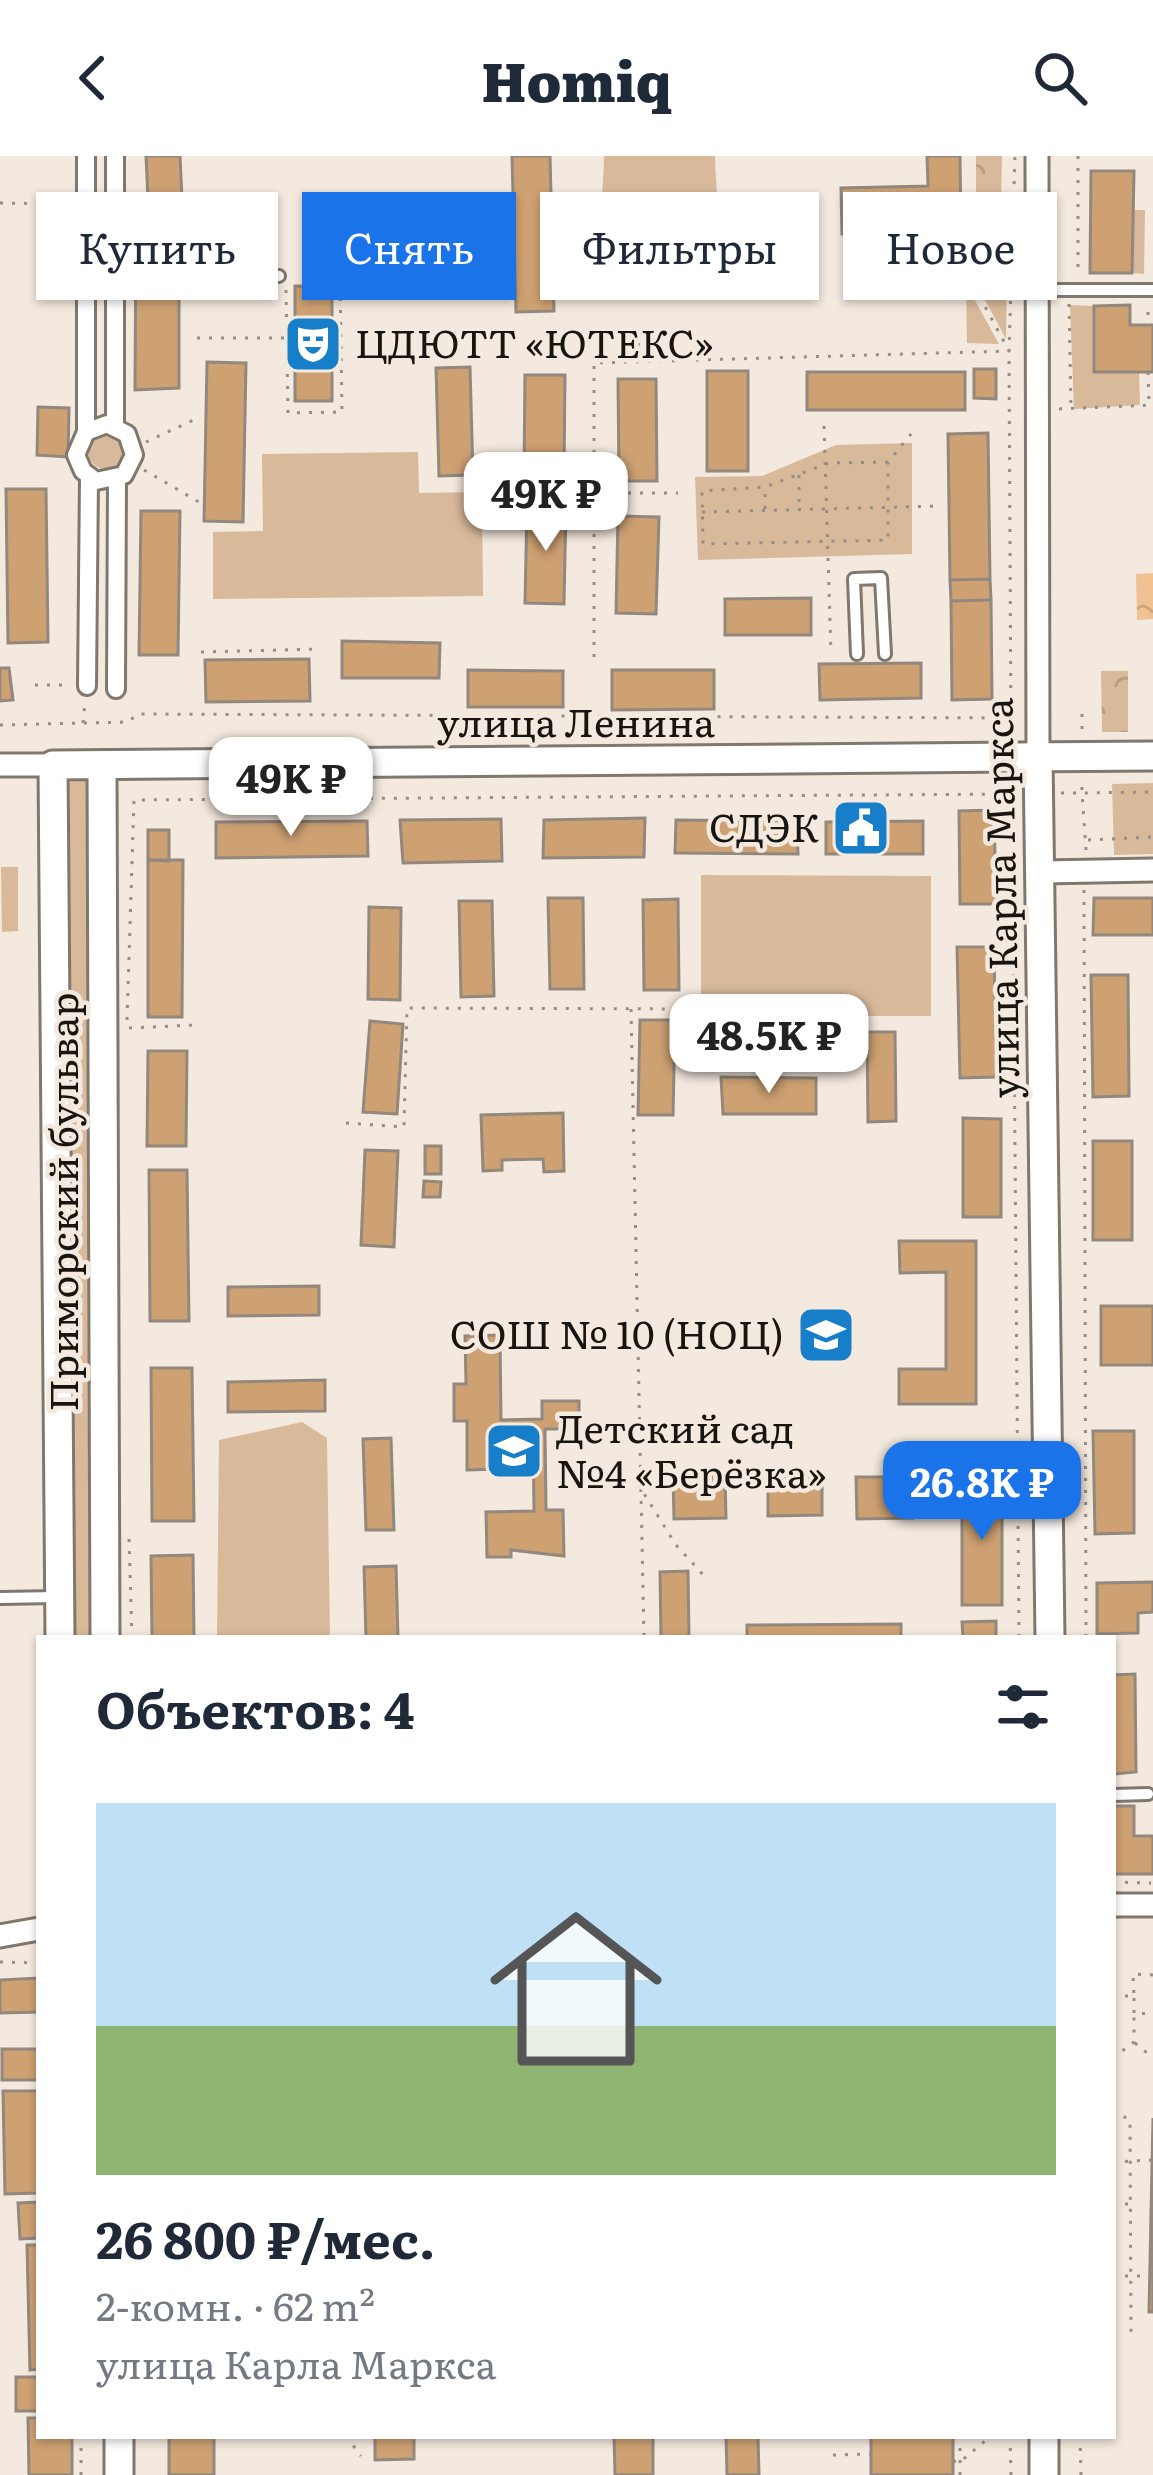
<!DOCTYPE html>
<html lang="ru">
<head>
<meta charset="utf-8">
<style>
	:root { --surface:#fff; --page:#f6f6f7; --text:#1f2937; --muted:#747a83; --line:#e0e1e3; --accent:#1a73e8 }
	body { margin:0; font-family:Literata,serif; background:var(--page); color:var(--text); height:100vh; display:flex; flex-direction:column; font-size:45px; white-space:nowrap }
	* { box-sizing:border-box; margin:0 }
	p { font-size:39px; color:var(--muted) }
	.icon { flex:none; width:66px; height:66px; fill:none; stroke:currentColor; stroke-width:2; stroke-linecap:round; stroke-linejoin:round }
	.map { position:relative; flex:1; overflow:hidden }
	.side { position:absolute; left:36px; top:1479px; width:1080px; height:804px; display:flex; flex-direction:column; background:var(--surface); border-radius:0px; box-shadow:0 3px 9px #0004 }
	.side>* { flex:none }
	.hud { position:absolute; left:36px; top:36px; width:1083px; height:108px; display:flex; gap:24px }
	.price { position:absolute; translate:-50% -102px; padding:0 27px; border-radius:24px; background:#fff; color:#222; font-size:39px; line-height:78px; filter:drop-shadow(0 3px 6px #0008) }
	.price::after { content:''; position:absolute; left:50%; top:72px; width:36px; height:27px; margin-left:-18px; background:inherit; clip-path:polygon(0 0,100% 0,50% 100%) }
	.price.active { background:var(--accent); color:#fff }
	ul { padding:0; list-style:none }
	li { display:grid; align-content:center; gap:24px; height:636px; padding:0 60px }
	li+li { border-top:3px solid var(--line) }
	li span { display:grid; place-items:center; height:372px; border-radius:0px; color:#555 }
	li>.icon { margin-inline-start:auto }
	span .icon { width:216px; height:216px; fill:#fffc; stroke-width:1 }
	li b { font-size:51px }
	h2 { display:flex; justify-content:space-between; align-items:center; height:144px; padding:0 60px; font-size:51px }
	.chip { padding:0 42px; border-radius:0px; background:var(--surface); box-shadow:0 3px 9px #0004; font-size:42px; line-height:108px }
	.chip.active { background:var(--accent); color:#fff }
	header { display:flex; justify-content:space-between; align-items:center; height:156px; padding:0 60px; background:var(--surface); font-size:54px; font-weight:800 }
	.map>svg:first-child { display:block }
	.green { fill:#d8b99a }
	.forest { fill:url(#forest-crowns) }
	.water { fill:url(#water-ripples) }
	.building { fill:#cea172; stroke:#92887e; stroke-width:3 }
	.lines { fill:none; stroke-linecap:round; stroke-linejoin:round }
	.service-casing { stroke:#80776d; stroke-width:16 }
	.pedestrian-casing { stroke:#80776d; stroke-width:22 }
	.minor-casing { stroke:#80776d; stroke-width:27 }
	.tertiary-casing { stroke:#80776d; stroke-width:33 }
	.path { stroke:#968e86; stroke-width:3; stroke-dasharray:3 9; stroke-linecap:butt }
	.service { stroke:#fff; stroke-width:10 }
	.pedestrian { stroke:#fff; stroke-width:16 }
	.minor { stroke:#fff; stroke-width:21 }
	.tertiary { stroke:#fff; stroke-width:27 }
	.labels { text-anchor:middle; stroke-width:9; stroke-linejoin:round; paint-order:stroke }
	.poi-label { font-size:39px; fill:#181410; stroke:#f4e9de; text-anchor:start }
	.street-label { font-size:39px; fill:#181410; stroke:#f4e9de }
</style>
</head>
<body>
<header><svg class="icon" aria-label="back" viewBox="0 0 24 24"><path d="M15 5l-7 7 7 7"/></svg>Homiq<svg class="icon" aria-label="search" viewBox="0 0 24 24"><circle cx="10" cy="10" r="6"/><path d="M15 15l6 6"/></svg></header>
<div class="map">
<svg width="1153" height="2319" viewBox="0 0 1153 2319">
	<defs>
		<pattern id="forest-crowns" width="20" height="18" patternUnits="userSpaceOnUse" patternTransform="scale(3)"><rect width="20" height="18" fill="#d8b99a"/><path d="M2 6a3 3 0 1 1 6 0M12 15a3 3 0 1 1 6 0" fill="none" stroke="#b99e84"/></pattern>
		<pattern id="water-ripples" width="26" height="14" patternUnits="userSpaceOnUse" patternTransform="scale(3)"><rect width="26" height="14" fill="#f0c192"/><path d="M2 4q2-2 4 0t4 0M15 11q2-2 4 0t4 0" fill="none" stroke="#cda57d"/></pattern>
	</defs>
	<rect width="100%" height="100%" fill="#f4e9de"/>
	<path class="green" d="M604,0h111c0,27 8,68 -5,93 -22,44 -88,37 -103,-9 -9,-24 -3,-59 -3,-84z
		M1134,54h11l-1,64 -12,-1z
		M972,120h35l-1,63z
		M966,128l33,60 -32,-1z
		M1070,149l24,1v66h45l1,33 -66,4z
		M88 295a18 18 0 1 1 36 0a18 18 0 1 1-36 0Z
		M912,287v111l-214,6 -3,-83 67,-1 74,-31z
		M418,296l1,41 63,-1 1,104 -270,3v-67l50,-1 -1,-77z
		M53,609l49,1 3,872h-45z
		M1153,627v71l-39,1 -2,-71z
		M1,711h17v64l-16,1z
		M701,719l230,1v140h-89v46l-141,-1z
		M302,1266l25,16 3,200h-113l2,-198z"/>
	<path class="forest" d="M976,0h26l-2,87 -19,1 -5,-7z
		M1101,515h27v61h-26z"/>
	<path class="water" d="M1153,417v46l-16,1 -1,-46z"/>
	<path class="building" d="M146,0h34l2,42 -34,1z
		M512,0h38l4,155 -38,1z
		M927,0h33l1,76 -119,2 -1,-46 87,-2z
		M1091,15h43l-2,102h-42z
		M136,65h43v167l-44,2z
		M340,70v18l-29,1 2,-17z
		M295,130l37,1v114h-37z
		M1130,149v20h23v47h-59v-66z
		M207,206l39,1 -3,159 -39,-1z
		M470,211l3,108 -34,1 -3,-108z
		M974,213h22v30l-22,-1z
		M707,215h41v100h-41z
		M807,216h158v38h-158z
		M525,219h40l-1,99 -40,-2z
		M618,223h38l1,102h-38z
		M38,251l31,1 -1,49 -31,-2z
		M988,277l2,146 -40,1 -2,-146z
		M6,333h40l2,153 -40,1z
		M527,349l39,1 -2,98 -39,-1z
		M141,355h39l-2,144h-39z
		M618,360l41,1 -3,97 -40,-1z
		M990,423l1,21 -40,1 -1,-21z
		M811,442v37h-86v-36z
		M991,444l1,99 -40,1 -1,-99z
		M342,485l98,2 -1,35h-97z
		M309,503l1,42 -104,1 -1,-42z
		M921,507v35l-101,2 -1,-36z
		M0,512h9l4,32 -13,1z
		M468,514l95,1v36h-95z
		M612,514h102v39l-102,1z
		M994,654l2,94h-36l-1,-93z
		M645,662l-1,39 -101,1 1,-38z
		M501,663l1,42 -99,2 -3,-43z
		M676,664l121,1 1,33 -123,-1z
		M367,665l1,35 -152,2v-36z
		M923,665v33h-97v-32z
		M148,674h21v31l-21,-1z
		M148,704h35l-1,157h-34z
		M548,742h35l1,91h-34z
		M1094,742h59v37h-60z
		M678,743l1,91h-35l-1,-90z
		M459,745h33l2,95 -33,1z
		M369,751l32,1 -1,92 -32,-1z
		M957,791h37l2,130 -36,1z
		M1091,819h37l1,121 -36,1z
		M640,864h35l-2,95h-35z
		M370,865l33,3 -6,90 -34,-2z
		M867,876h28l1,89 -28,1z
		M148,895h39l-1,95h-39z
		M721,921l95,1v36h-93z
		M563,957l1,58 -20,1 -1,-13 -41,1v10l-19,1 -2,-56z
		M963,962l38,1v98h-38z
		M1093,985h39v99h-39z
		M425,990h16v28h-16z
		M365,994l33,1 -4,96 -33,-2z
		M149,1014h38l2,151h-39z
		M424,1025l17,1 -1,15h-17z
		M899,1085h77v163h-77v-35h47v-97l-46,1z
		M319,1130v29l-91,1v-29z
		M1101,1150h52v59h-52z
		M500,1179l1,85 41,-1v-18h37v28h-34l1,81h17l1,46 -53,-6v7h-24l-1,-45 48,-1 -1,-82 -32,1 1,39 -35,1v-49h-13v-37h12l-1,-48z
		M151,1212h41l2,153h-42z
		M325,1224v31l-97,1v-30z
		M1093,1275h41v102l-39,1z
		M391,1282l3,92h-28l-3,-91z
		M725,1319l1,43 -52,1 -1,-43z
		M768,1320h54v39l-54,1z
		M856,1321h57v41l-56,1z
		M962,1325h40v124h-40z
		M193,1399l1,83h-42l-1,-82z
		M396,1410l2,72h-32l-2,-71z
		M688,1415l1,67h-28l-1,-66z
		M1153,1426v30l-15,1v20l-41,1v-51z
		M996,1465v17h-33l-1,-16z
		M901,1468v14h-154v-13z
		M1135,1518l1,98 -23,2v-99z
		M1113,1650h21v30h19v38h-40z
		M39,1822v34l-39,1v-33z
		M2,1893h37v31h-37z
		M3,1935h36v102l-34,1z
		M1153,1962v194h-4z
		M39,2046v36l-19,1 -2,-36z
		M27,2089h12v124l-9,1z
		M16,2221h23v34h-23z
		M28,2262h11v18h33v39h-43z
		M169,2280h45v39h-45z
		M375,2280h39v23l-39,1z
		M614,2280h39v39h-38z
		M726,2280h32l1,39h-32z
		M871,2280h82v39h-82z"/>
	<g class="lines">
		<defs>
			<path id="service" d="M196,121l83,-1
				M1040,134h113
				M857,498l-3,-75 27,-1 4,76
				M0,1442l57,-1
				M1113,1639l35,-1"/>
			<path id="pedestrian" d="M86,0v276l-10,23 7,16 13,10 28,-6 10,-20 -7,-21 -20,-10 -21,8
				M115,270v-270
				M87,530l2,-209
				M116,533l1,-210"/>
			<path id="minor" d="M1037,0l1,601
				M0,609h53
				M1042,716l111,-2
				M1113,1749h40
				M0,1780l39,-7"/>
			<path id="tertiary" d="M1038,601l12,881
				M102,610l3,872
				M60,1482l-7,-873 1100,-9
				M119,2280v39
				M1044,2280v39"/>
		</defs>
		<use href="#service" class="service-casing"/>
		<use href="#pedestrian" class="pedestrian-casing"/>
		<use href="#minor" class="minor-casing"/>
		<use href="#tertiary" class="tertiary-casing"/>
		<path class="path" d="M1078,0v118
			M0,47l67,1
			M130,48h64
			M904,109l1,-27
			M286,134l2,123 54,-1 -2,-134
			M1069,148l2,105
			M1148,156v13
			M197,182h88
			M626,183l55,23
			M1148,216l1,31
			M1059,253l94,-4
			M824,270l7,228
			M146,286l52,-24
			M888,306l-59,1 -64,24 -63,4 1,53 185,-4v-78l28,-34
			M144,314l55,32
			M799,319v33
			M496,337h182
			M765,353v-20
			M702,356l238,-6
			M201,496l119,-3
			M594,501v-294l415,-12 -47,-87
			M35,529h33
			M1082,558v16
			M83,567l2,-21
			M0,569l127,-3 12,-8 871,4
			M1011,580l-2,-385 6,-195
			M1012,626l7,856
			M1061,637h21v-11
			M1088,684l65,-3
			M1086,694l-4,-57 71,-1
			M1084,734l2,748
			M631,853l13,629
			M127,864l7,-220 881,-6
			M129,872l67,-3
			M346,967l58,4 3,-119 284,1
			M638,1328l38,61 31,34
			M129,1383l3,99
			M1113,1726l38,1
			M0,1806l39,1
			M1113,1840h21l-1,-22 20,1
			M1134,1842v16l19,-1
			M1135,1887l18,15
			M1113,1902l21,-16v-28
			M1113,1955l17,9 1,217
			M1113,2006l39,-2
			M1113,2048h16
			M1113,2120h37
			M81,2280v39
			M346,2280l15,20
			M960,2280v39
			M1010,2280l1,39
			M1080,2280l1,39
			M833,2299l38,-1
			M953,2305l7,1 31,-26"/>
		<use href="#service" class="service"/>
		<use href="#pedestrian" class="pedestrian"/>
		<use href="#minor" class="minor"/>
		<use href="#tertiary" class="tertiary"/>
	</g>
	<defs>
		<symbol id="theatre-square" viewBox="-11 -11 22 22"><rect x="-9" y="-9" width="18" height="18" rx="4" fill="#177ec9" stroke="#f4e9de"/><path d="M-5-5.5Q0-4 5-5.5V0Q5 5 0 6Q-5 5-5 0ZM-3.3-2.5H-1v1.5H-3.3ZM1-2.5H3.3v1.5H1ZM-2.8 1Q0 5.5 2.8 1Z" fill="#fff"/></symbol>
		<symbol id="civic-square" viewBox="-11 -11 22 22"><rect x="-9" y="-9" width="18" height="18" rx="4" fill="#177ec9" stroke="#f4e9de"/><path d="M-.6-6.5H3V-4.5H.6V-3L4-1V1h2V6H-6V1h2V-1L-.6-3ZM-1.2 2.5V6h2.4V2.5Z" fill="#fff"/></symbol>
		<symbol id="school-square" viewBox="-11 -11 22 22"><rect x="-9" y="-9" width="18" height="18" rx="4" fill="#177ec9" stroke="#f4e9de"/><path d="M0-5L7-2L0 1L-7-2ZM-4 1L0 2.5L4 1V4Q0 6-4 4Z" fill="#fff"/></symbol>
	</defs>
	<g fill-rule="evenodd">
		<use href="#theatre-square" x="280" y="155" width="66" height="66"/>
		<use href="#civic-square" x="828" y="639" width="66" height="66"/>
		<use href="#school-square" x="793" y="1146" width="66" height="66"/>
		<use href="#school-square" x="481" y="1262" width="66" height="66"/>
	</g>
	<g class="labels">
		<g class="poi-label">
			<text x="355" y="202">ЦДЮТТ «ЮТЕКС»</text>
			<text x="819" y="686" text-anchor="end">СДЭК</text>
			<text x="784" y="1193" text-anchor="end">СОШ № 10 (НОЦ)</text>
			<text x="556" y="1287">Детский сад<tspan x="556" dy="45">№4 «Берёзка»</tspan></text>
		</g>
		<g class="street-label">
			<text x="576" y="581">улица Ленина</text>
			<text transform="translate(1002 742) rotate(-91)" y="14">улица Карла Маркса</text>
			<text transform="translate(64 1046) rotate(-90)" y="14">Приморский бульвар</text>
		</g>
	</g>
</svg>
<b class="price" style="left:546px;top:398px">49K ₽</b>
<b class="price" style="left:291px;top:683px">49K ₽</b>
<b class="price" style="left:769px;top:940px">48.5K ₽</b>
<b class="price active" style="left:982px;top:1387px">26.8K ₽</b>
<div class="hud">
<a class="chip">Купить</a>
<a class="chip active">Снять</a>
<a class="chip">Фильтры</a>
<a class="chip">Новое</a>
</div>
<section class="side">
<h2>Объектов: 4<svg class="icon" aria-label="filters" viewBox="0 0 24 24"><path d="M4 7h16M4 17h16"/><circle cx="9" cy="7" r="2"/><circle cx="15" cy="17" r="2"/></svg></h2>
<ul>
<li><span style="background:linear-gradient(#bfe0f5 60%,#8fb573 0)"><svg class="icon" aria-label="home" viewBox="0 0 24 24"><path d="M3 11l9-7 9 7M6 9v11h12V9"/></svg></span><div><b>26 800 ₽/мес.</b><p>2-комн. · 62 m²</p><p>улица Карла Маркса</p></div></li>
</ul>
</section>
</div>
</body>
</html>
